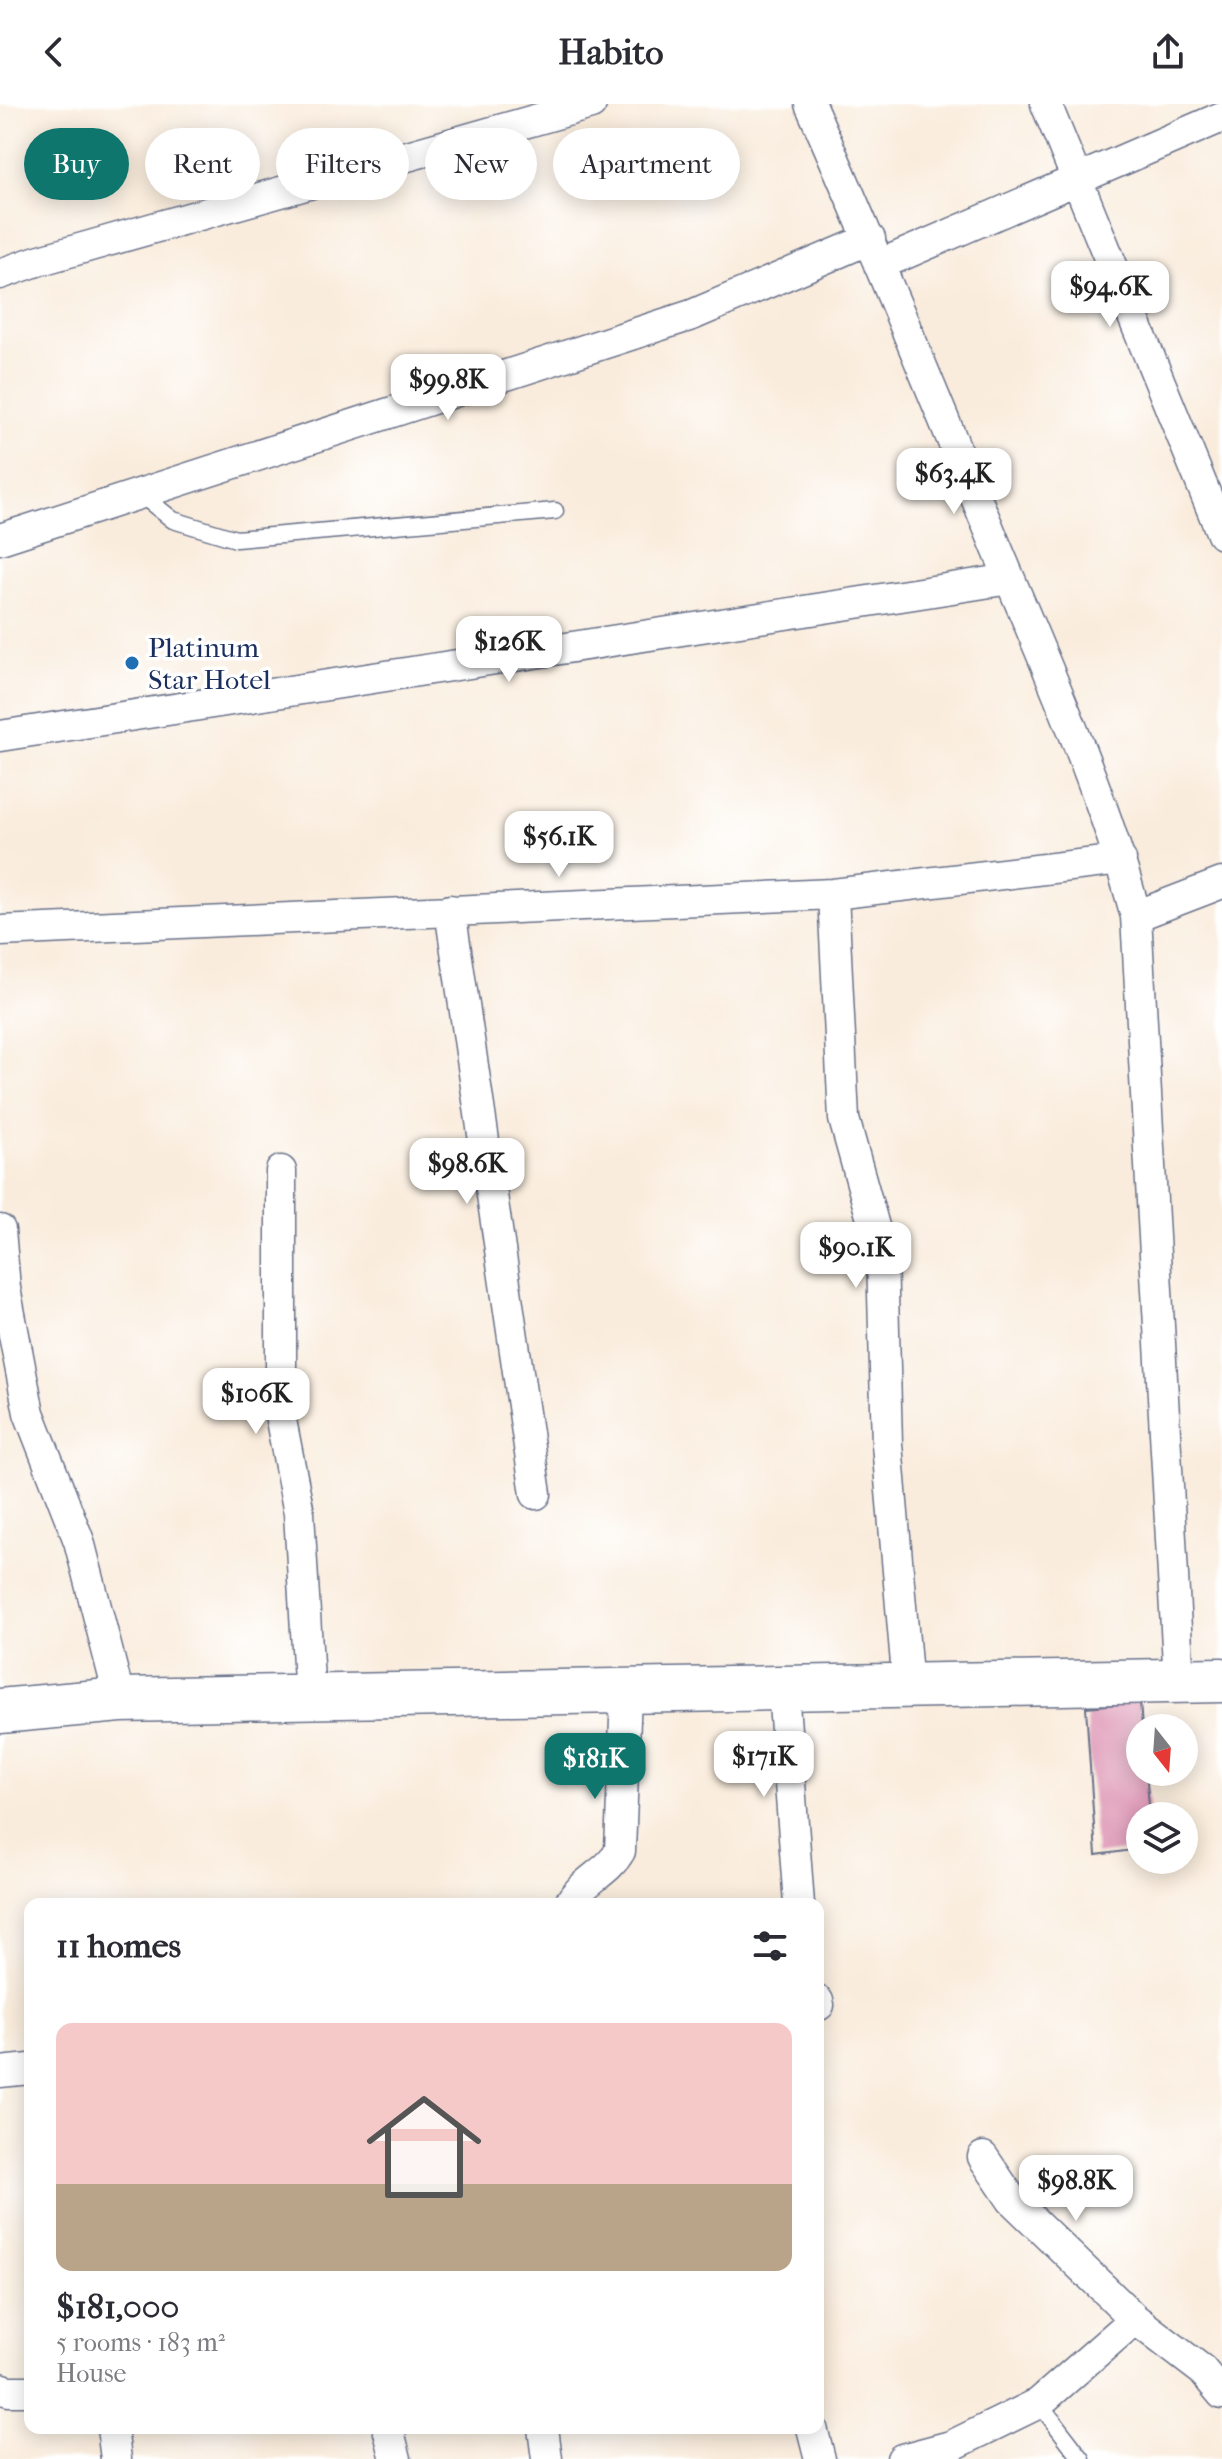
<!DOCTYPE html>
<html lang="en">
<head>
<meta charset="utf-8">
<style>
	:root { --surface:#fff; --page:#f2f2f3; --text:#2b2b33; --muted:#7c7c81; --line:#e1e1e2; --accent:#0f766e }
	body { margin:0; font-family:"IM FELL French Canon",serif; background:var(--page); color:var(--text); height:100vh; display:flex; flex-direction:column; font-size:30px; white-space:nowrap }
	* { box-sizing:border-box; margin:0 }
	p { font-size:26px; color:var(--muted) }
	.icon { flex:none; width:44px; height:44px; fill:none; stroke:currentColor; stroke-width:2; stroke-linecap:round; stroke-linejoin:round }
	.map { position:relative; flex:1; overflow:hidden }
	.drawer { position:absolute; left:24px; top:1794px; width:800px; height:536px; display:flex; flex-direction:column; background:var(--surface); border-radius:16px; box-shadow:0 4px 20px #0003 }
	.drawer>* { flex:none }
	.top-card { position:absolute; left:24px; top:24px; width:800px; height:72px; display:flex; gap:16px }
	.needle { width:52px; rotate:163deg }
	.buttons { position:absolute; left:1126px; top:1610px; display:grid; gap:16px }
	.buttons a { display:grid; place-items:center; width:72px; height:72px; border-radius:50%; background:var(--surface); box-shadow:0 4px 20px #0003; font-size:40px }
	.price { position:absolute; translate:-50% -68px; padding:0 18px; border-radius:16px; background:#fff; color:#222; font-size:26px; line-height:52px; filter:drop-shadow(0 2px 4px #0008) }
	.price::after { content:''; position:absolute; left:50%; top:48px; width:24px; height:18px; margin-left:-12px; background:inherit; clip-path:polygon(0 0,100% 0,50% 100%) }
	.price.active { background:var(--accent); color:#fff }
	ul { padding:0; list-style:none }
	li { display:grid; align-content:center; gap:16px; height:424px; padding:0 32px }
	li+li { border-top:2px solid var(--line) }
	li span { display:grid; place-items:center; height:248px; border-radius:16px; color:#555 }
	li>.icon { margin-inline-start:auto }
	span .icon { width:144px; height:144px; fill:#fffc; stroke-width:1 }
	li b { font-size:34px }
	h2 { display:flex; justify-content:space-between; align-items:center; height:96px; padding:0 32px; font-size:34px }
	.tag { padding:0 28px; border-radius:36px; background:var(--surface); box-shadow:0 4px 20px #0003; font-size:28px; line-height:72px }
	.tag.active { background:var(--accent); color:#fff }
	header { display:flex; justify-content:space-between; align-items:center; height:104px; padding:0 32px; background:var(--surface); font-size:36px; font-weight:700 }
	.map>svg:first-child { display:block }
	.building { fill:#de96b5 }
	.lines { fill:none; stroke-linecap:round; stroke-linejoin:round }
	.lane-casing { stroke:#69718a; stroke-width:19 }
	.street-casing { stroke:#69718a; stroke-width:33 }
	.primary-casing { stroke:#69718a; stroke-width:47 }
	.lane { stroke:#fff; stroke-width:16 }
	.street { stroke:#fff; stroke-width:30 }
	.primary { stroke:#fff; stroke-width:44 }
	.poi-dot { fill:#1f6fb2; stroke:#fff; stroke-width:3 }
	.labels { text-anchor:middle; stroke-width:7; stroke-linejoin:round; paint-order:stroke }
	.poi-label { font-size:28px; fill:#1b2f5e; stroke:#fff; text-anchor:start }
</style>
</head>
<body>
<header><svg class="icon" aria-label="back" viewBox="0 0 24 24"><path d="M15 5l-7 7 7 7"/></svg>Habito<svg class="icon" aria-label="share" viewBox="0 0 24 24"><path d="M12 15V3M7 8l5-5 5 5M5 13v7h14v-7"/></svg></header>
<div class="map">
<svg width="1222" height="2355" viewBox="0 0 1222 2355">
	<rect width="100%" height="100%" fill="#fff"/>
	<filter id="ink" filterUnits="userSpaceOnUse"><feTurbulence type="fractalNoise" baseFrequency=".0125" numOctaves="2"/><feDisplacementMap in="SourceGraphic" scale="16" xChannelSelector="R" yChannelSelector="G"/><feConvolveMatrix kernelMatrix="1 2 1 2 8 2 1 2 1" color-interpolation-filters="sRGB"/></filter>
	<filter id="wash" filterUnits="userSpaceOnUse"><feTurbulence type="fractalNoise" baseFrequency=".006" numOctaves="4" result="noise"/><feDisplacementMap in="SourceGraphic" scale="32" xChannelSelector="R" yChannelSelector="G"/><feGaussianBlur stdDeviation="1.8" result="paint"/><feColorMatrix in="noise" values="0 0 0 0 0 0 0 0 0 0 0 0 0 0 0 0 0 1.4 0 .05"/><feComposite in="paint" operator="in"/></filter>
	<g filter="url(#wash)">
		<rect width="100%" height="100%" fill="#f9ecdc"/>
		<g id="blocks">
			<path class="building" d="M1140,1598l2,26h-2v44h6l4,44h-10v33l-44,6 -10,-148z"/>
		</g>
	</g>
	<g filter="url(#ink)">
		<use href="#blocks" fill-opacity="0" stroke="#69718a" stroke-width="2"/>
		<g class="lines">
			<defs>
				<path id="lane" d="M139,389l34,27 63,19 319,-28
					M1039,2299l43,56"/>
				<path id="street" d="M810,0c65,146 125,295 186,442 51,122 106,243 140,370l43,766
					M1046,0l176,430
					M879,161l343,-148
					M0,170l37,-13 554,-157
					M0,435l692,-224 178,-76
					M0,632l1010,-157
					M833,790l11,225 38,136 5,189 21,243
					M450,806l86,584
					M1136,812l86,-33
					M0,827l833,-37 288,-34
					M281,1067v249l18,93 11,185
					M0,1126l5,58 24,125 50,128 41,159
					M783,1586l16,214
					M569,1800c15,-25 38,-30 51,-53l6,-158
					M818,1897l1,4
					M0,1968l30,-3
					M983,2053l29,43 123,119 67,51 20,24
					M0,2284l9,3h21
					M112,2324l4,31
					M388,2324l8,31
					M543,2324l4,31
					M812,2324l8,31
					M902,2355l49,-13 88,-43 96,-84"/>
				<path id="primary" d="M0,1607l120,-11 1102,-20"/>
			</defs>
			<use href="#lane" class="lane-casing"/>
			<use href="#street" class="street-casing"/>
			<use href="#primary" class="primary-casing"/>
			<use href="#lane" class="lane"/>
			<use href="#street" class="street"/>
			<use href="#primary" class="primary"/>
		</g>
	</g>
	<circle class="poi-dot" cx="132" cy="559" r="8"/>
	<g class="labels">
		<g class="poi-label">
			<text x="148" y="553">Platinum<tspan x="148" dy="32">Star Hotel</tspan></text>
		</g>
	</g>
</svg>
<div class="buttons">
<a><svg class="needle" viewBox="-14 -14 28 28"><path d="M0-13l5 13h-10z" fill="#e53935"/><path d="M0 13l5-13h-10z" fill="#7c7c81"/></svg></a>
<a><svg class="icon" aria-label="layers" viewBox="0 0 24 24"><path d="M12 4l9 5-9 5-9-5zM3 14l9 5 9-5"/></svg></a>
</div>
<b class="price" style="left:1110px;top:225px">$94.6K</b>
<b class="price" style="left:448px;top:318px">$99.8K</b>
<b class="price" style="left:954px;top:412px">$63.4K</b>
<b class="price" style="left:509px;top:580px">$126K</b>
<b class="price" style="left:559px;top:775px">$56.1K</b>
<b class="price" style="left:467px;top:1102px">$98.6K</b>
<b class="price" style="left:856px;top:1186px">$90.1K</b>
<b class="price" style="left:256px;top:1332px">$106K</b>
<b class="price" style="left:764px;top:1695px">$171K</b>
<b class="price active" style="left:595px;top:1697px">$181K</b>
<b class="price" style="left:1076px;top:2119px">$98.8K</b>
<div class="top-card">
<a class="tag active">Buy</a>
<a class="tag">Rent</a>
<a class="tag">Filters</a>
<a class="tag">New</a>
<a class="tag">Apartment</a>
</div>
<section class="drawer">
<h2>11 homes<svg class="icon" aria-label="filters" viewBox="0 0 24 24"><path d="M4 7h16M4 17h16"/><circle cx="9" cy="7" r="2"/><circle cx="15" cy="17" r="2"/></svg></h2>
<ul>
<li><span style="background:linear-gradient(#f6c9c9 65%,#b9a48a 0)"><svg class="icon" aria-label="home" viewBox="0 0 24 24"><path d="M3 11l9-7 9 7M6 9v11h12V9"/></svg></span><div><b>$181,000</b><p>5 rooms · 183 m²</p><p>House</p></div></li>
</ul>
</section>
</div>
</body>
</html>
